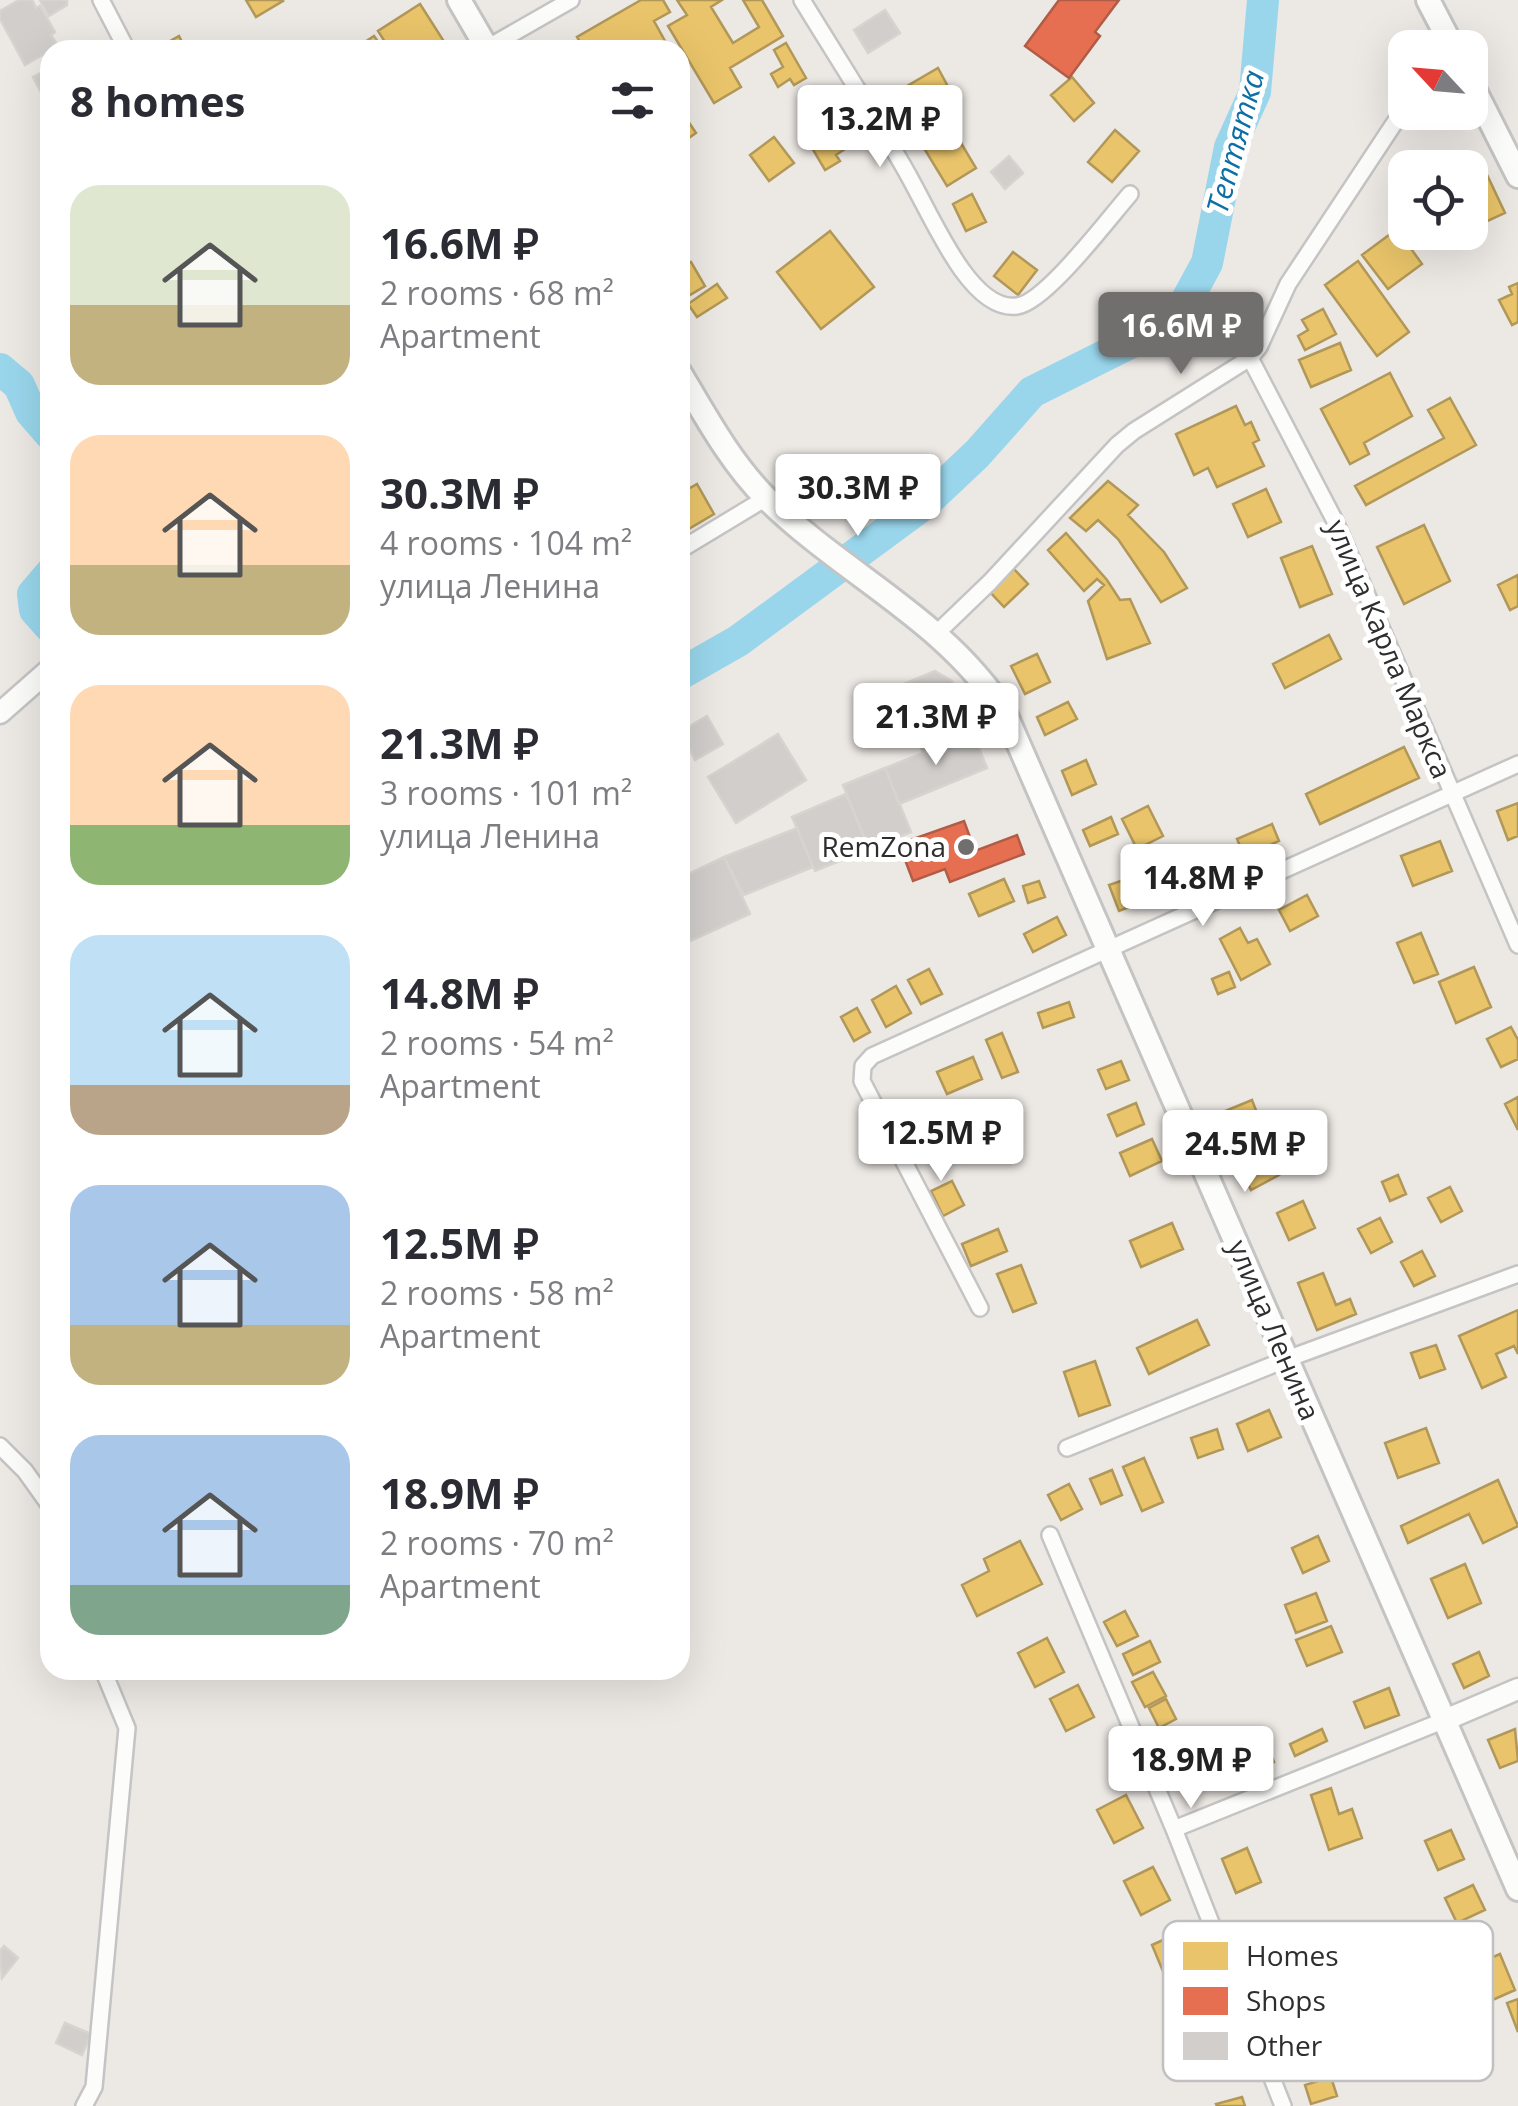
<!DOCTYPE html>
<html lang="en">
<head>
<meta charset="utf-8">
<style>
	:root { --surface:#fff; --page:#f7f7f7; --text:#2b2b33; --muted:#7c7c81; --accent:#706f6e }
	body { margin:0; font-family:"Open Sans",sans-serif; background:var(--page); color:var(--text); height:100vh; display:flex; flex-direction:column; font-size:38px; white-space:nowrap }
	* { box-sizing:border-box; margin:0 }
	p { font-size:32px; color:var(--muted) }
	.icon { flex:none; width:55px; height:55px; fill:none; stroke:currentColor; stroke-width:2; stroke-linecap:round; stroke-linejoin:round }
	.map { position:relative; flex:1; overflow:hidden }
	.sheet { position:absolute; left:40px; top:40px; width:650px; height:1640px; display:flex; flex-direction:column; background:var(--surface); border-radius:30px; box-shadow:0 10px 40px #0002 }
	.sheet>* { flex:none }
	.needle { width:65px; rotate:296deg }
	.tools { position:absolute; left:1388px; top:30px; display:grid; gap:20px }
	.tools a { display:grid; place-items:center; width:100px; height:100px; border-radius:20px; background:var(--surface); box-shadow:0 10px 40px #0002; font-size:50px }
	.price { position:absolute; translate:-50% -85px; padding:0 22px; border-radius:10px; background:#fff; color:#222; font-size:32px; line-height:65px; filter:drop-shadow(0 2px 5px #0008) }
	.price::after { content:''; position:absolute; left:50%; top:60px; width:30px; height:22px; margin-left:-15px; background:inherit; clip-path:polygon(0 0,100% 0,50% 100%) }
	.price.on { background:var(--accent); color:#fff }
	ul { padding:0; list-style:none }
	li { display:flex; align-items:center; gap:30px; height:250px; padding:0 30px }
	li span { display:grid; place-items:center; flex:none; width:280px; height:200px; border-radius:30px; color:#555 }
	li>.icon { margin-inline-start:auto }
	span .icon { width:120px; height:120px; fill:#fffc; stroke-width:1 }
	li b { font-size:42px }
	h2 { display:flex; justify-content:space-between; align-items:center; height:120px; padding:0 30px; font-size:42px }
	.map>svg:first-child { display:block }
	.homes { fill:#e9c46a; stroke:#b19758; stroke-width:2.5 }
	.shops { fill:#e76f51; stroke:#b05c46; stroke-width:2.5 }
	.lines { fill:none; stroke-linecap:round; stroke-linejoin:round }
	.river { stroke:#99d6ec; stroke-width:32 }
	.building { fill:#d1cecb; stroke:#d7d4d0; stroke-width:2.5 }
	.minor-casing { stroke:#c5c4c5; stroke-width:20 }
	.tertiary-casing { stroke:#c5c4c5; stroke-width:25 }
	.secondary-casing { stroke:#c5c4c5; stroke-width:28 }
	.minor { stroke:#fcfcfb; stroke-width:15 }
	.tertiary { stroke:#fcfcfb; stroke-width:20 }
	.secondary { stroke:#fcfcfb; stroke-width:22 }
	.poi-dot { fill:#706f6e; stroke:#fff; stroke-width:4 }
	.labels { text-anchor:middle; stroke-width:10; stroke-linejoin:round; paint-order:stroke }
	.street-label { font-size:28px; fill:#2e2e2e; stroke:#fff }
	.poi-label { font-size:28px; fill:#2e2e2e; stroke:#fff; text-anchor:end }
	.water-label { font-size:30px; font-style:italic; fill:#0d6fa3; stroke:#fff }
	.key { fill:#fff; stroke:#c0c0c0; stroke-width:2.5 }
	.key-label { font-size:28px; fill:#2e2e2e }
</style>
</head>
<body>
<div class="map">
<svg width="1518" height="2106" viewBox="0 0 1518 2106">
	<rect width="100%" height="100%" fill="#ece8e4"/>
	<path class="homes" d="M246,0h36l1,1 -27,16z
		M641,0h22l7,12 -16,9 16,29h-85l-8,-13z
		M677,0h45l-11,7 22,36 26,-16 -16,-27h19l21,36 -53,32 11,19 -27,16 -46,-77 19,-11z
		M420,4l25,39 -11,7h-44l-12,-19z
		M179,36l7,14h-33l3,-1z
		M374,36l10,14h-31z
		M786,43l20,35 -12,7 -4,-6 -12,8 -7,-13 12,-7 -9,-17z
		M938,68l20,37 -36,20 -20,-36z
		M1072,77l22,26 -20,18 -23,-26z
		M829,103l12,21 -20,11 -12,-21z
		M682,112l14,21 -16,11v-31z
		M952,128l24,40 -29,18 -25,-41z
		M1115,130l24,21 -27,31 -24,-20z
		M835,133l10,16 -9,6 4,6 -15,9 -13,-22z
		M774,137l20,26 -25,18 -19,-26z
		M1481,162l24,51 -35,16 -1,-61z
		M972,194l14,28 -20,9 -13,-27z
		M1397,229l25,35 -34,25 -26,-34z
		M830,231l44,56 -53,42 -44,-57z
		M1424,232h38l-31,15z
		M1013,252l24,18 -19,25 -24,-19z
		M1358,261l51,71 -32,24 -52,-71z
		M691,262l14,24 -25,15v-32z
		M1518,283v39l-6,3 -13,-25 13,-6 -3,-7z
		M717,284l10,14 -30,19 -9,-13z
		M1323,309l13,25 -31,16 -7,-14 10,-6 -6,-10z
		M1340,343l11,27 -40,17 -12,-27z
		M1390,373l22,43 -48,27 5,11 -19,10 -29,-55z
		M1450,398l26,47 -110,60 -11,-19 89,-48 -16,-28z
		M1236,406l9,19 6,-3 8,18 -6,3 11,23 -47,21 -9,-19 -14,7 -18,-41z
		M1108,481l30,24 -10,10 36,37 23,36 -26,14 -43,-63 -20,-19 -12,11 -16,-13z
		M697,484l17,30 -27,16 -7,-13v-23z
		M1266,489l15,33 -33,15 -15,-33z
		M1424,525l26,56 -46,23 -27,-57z
		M1066,533l41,47 13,20 10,-1 20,44 -43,16 -19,-58 16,-16 -7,-6 -13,12 -36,-41z
		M1312,546l20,48 -32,13 -19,-49z
		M1014,569l14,15 -24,23 -14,-15z
		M1518,575v31l-8,4 -12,-25z
		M1329,635l12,24 -56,29 -12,-24z
		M1037,654l13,28 -25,12 -14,-28z
		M1068,702l9,17 -32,16 -8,-18z
		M1404,747l15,31 -99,46 -14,-30z
		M1086,760l10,24 -24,11 -10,-24z
		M1518,803v33l-10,4 -11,-29z
		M1148,806l15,30 -26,13 -15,-30z
		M1111,817l7,17 -28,12 -7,-16z
		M1272,824l7,17 -34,16 -8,-18z
		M1440,841l12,30 -39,15 -12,-30z
		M1138,875l10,25 -29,11 -10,-26z
		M1004,879l10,22 -35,15 -10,-22z
		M1039,881l6,16 -17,6 -5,-17z
		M1307,895l11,21 -28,15 -11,-21z
		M1057,917l9,18 -33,17 -9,-18z
		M1240,928l8,15 9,-4 13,25 -29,16 -21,-41z
		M1421,933l17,41 -24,9 -17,-40z
		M1474,967l17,40 -35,16 -17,-41z
		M929,969l13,25 -21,10 -13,-24z
		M1229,972l6,15 -17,7 -6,-15z
		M896,986l15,27 -25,14 -14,-27z
		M1069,1002l5,15 -31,11 -5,-15z
		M857,1008l13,24 -16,9 -13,-24z
		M1511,1027l7,13v19l-17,8 -14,-28z
		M1002,1033l16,39 -16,6 -16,-38z
		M973,1057l9,22 -35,15 -10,-22z
		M1121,1061l8,19 -23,9 -8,-19z
		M1518,1097v33l-13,-26z
		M1252,1100l7,18 -34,14 -7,-18z
		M1136,1103l8,21 -27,12 -9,-21z
		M1152,1139l10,22 -32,15 -10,-23z
		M1266,1150l13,25 -28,15 -13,-25z
		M1398,1175l8,19 -16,7 -8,-19z
		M952,1181l12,24 -21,11 -12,-25z
		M1450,1187l12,24 -21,11 -13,-24z
		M1303,1201l12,27 -26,12 -12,-27z
		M1380,1218l12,24 -21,11 -13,-24z
		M1172,1223l11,26 -42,18 -11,-26z
		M998,1229l9,22 -36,15 -9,-22z
		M1422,1251l13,25 -21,10 -13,-24z
		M1021,1265l15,38 -23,9 -16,-38z
		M1323,1273l13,32 14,-6 6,15 -39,16 -19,-47z
		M1518,1310v44l-4,-8 -18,8 10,23 -24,11 -23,-52z
		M1197,1320l12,25 -60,29 -12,-26z
		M1436,1345l9,24 -25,9 -9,-25z
		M1095,1361l15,44 -31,11 -15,-44z
		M1269,1410l12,27 -33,14 -11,-27z
		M1426,1428l13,35 -41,15 -13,-35z
		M1217,1429l6,20 -25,9 -7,-20z
		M1144,1458l19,44 -21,9 -19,-44z
		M1112,1470l10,25 -21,9 -11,-25z
		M1498,1480l20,46 -35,17 -14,-29 -61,29 -7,-17z
		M1069,1484l13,25 -21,11 -13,-25z
		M1318,1536l11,25 -26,12 -11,-25z
		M1020,1541l22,43 -65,32 -15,-31 27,-14 -5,-12z
		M1465,1564l16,39 -33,15 -17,-39z
		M1316,1593l11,28 -31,12 -11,-28z
		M1125,1611l13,25 -21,10 -13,-24z
		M1331,1626l11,26 -35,14 -11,-26z
		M1047,1638l17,34 -29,15 -17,-34z
		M1150,1641l10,21 -27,13 -10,-21z
		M1479,1652l10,24 -25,12 -11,-24z
		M1153,1672l13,24 -21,11 -13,-25z
		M1078,1685l16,32 -28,14 -16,-32z
		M1389,1688l10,27 -34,13 -11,-26z
		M1166,1699l10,20 -17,9 -10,-20z
		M1322,1729l5,12 -32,15 -5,-12z
		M1515,1729l3,32 -18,7 -12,-28z
		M1265,1740l9,22 -57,24 -9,-22z
		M1191,1749l15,33 -21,11 -16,-34z
		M1331,1788l8,26 13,-5 10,29 -33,12 -18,-55z
		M1126,1795l17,33 -29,15 -17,-33z
		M1451,1830l13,29 -26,11 -13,-29z
		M1247,1848l14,34 -25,11 -14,-34z
		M1153,1867l17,33 -29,15 -17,-34z
		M1473,1885l12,25 -28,13 -12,-25z
		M1185,1930l14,32 -34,14 -13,-31z
		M1500,1954l15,36 -27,12 -16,-36z
		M1518,1999v33l-11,-29z
		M1331,2077l6,19 -26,8 -6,-19z
		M1242,2097l3,9h-28l-1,-2z"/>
	<path class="shops" d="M1059,0h60l-24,32 5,4 -31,42 -44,-32z
		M964,821l11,30 42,-16 7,19 -74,28 -5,-13 -32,12 -14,-37z"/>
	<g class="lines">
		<path class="river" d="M0,369l19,16 12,27 19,22
			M50,574l-17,20 2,16 15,17
			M680,674l58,-33 186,-137 53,-50 55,-62 144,-72 31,-57 23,-116 25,-55 8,-92"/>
	</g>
	<path class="building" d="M19,0h13l4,8 4,-2 15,26 -4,3 7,11 -33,19 -25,-46v-8z
		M40,0h27v5l-18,11z
		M885,10l15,23 -32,20 -14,-23z
		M50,68v22l-8,4 -9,-17z
		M1009,156l14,17 -18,16 -14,-17z
		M935,671l17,10 21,52 -50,20 -26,-66z
		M707,716l16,28 -28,16 -15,-28z
		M973,733l14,35 -88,36 -14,-36z
		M778,734l28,46 -70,43 -28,-46z
		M885,768l26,64 -42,17 -26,-64z
		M846,794l23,55 -54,22 -23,-54z
		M797,828l16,39 -69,28 -20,-38z
		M724,857l26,57 -60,27 -10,-23v-40z
		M4,1946l14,12 -16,20 -2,-27z
		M65,2023l26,11 -9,21 -26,-12z"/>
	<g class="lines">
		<defs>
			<path id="minor" d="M101,0l26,50
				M802,0c33,54 68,108 100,164 20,34 37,74 60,106 13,18 33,39 55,36 28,-3 92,-88 113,-112
				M487,48l84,-48
				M1250,358l85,163 183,424
				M680,550l86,-52
				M937,633l53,-51 127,-137 17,-14 116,-73 9,-11 29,-63 117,-177
				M980,1308l-118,-227 1,-15 9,-10 646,-292
				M0,1446l25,25 25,35
				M1067,1448l220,-89 231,-85
				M1050,1535l124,294 109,277
				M1174,1829l271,-109
				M84,2106l10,-19 33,-359 -24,-58"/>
			<path id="tertiary" d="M0,713l50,-44
				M1445,1720l73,-31"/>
			<path id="secondary" d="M459,0l29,50
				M1428,0l25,48
				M1470,81l48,95
				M680,373c26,44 51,90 87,126 77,76 178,120 238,214l513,1176"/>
		</defs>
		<use href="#minor" class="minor-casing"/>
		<use href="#tertiary" class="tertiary-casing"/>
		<use href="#secondary" class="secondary-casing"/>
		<use href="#minor" class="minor"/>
		<use href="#tertiary" class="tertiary"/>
		<use href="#secondary" class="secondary"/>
	</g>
	<circle class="poi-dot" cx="966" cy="847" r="10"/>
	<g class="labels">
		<g class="street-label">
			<text transform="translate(1389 649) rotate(67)" y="10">улица Карла Маркса</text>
			<text transform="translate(1274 1330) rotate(67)" y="10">улица Ленина</text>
		</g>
		<g class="poi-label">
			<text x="946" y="857">RemZona</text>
		</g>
		<g class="water-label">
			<text transform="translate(1236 142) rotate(-75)" y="10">Тептятка</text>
		</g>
	</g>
	<rect x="1163" y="1921" width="330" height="160" rx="15" class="key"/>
	<rect x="1183" y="1942" width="45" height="28" fill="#e9c46a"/>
	<rect x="1183" y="1987" width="45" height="28" fill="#e76f51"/>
	<rect x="1183" y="2032" width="45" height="28" fill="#d1cecb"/>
	<g class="key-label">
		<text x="1246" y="1966">Homes</text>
		<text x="1246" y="2011">Shops</text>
		<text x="1246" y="2056">Other</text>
	</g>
</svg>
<div class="tools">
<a><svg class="needle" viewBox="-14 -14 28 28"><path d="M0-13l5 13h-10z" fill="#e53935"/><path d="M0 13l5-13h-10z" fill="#7c7c81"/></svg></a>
<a><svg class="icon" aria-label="locate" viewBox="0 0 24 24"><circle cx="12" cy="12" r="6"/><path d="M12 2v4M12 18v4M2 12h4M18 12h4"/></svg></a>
</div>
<b class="price" style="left:880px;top:170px">13.2M ₽</b>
<b class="price on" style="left:1181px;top:377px">16.6M ₽</b>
<b class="price" style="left:858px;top:539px">30.3M ₽</b>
<b class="price" style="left:936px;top:768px">21.3M ₽</b>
<b class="price" style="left:1203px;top:929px">14.8M ₽</b>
<b class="price" style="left:941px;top:1184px">12.5M ₽</b>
<b class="price" style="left:1245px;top:1195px">24.5M ₽</b>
<b class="price" style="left:1191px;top:1811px">18.9M ₽</b>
<section class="sheet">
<h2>8 homes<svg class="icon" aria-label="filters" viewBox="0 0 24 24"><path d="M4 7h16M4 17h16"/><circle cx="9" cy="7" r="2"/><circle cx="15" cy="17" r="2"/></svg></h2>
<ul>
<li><span style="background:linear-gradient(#dfe7d0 60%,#c2b280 0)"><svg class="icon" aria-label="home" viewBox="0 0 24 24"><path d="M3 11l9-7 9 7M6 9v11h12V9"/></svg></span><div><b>16.6M ₽</b><p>2 rooms · 68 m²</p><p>Apartment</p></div></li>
<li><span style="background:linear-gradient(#ffd9b3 65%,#c2b280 0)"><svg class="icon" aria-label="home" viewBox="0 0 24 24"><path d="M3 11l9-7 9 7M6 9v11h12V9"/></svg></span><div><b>30.3M ₽</b><p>4 rooms · 104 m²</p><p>улица Ленина</p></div></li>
<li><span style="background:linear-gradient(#ffd9b3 70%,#8fb573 0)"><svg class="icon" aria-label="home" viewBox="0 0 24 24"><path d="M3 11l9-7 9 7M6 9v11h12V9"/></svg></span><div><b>21.3M ₽</b><p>3 rooms · 101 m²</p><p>улица Ленина</p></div></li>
<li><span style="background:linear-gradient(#bfe0f5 75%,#b9a48a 0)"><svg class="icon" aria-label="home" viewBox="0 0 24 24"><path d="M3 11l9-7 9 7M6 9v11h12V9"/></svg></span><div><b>14.8M ₽</b><p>2 rooms · 54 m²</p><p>Apartment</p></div></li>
<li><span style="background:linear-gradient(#a9c7e8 70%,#c2b280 0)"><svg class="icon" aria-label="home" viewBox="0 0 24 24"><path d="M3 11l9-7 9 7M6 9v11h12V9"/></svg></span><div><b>12.5M ₽</b><p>2 rooms · 58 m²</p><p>Apartment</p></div></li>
<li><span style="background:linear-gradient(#a9c7e8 75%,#7fa58c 0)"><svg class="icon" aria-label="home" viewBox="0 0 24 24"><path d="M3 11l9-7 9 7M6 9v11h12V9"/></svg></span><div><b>18.9M ₽</b><p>2 rooms · 70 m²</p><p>Apartment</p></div></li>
</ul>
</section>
</div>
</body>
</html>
